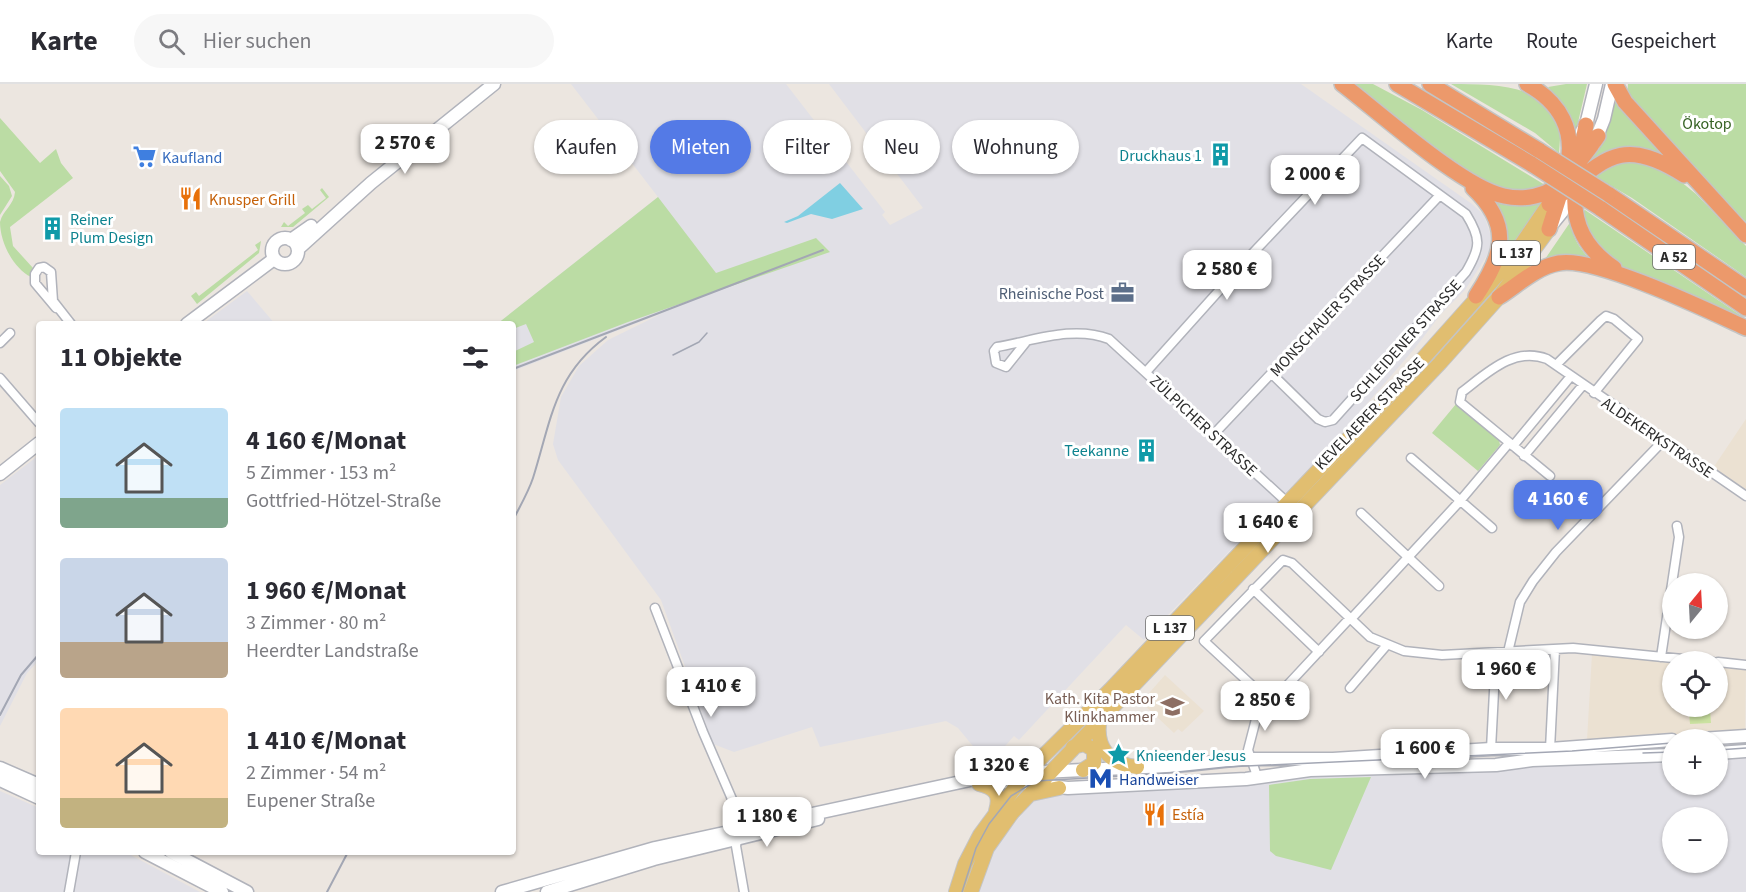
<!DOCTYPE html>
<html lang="de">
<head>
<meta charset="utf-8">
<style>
	:root { --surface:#fff; --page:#f7f7f7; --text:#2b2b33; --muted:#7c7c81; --line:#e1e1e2; --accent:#547ae6 }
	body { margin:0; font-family:"Source Sans 3",sans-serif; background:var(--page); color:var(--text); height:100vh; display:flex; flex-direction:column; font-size:22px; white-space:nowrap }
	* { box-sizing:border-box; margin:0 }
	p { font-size:20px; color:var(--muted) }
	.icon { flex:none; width:33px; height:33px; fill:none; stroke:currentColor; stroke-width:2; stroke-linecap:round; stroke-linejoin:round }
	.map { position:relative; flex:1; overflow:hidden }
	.side { position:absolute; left:36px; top:237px; width:480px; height:534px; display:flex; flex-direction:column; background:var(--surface); border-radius:6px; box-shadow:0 2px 4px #0004 }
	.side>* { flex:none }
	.top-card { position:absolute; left:534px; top:36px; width:570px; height:54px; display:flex; gap:12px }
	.needle { width:39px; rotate:18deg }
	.controls { position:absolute; left:1662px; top:489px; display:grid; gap:12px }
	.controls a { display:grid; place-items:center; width:66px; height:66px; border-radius:50%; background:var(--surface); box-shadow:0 2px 4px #0004; font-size:30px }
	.price { position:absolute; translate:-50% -51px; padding:0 14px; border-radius:12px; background:#fff; color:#222; font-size:20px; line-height:39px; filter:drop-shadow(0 2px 3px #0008) }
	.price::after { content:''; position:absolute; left:50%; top:36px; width:18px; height:14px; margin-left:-9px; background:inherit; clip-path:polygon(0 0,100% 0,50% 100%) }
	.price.selected { background:var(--accent); color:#fff }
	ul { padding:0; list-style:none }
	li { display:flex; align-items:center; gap:18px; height:150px; padding:0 24px }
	li span { display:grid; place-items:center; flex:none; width:168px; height:120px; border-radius:6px; color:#555 }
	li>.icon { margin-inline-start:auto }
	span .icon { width:72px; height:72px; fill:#fffc; stroke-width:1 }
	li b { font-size:26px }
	h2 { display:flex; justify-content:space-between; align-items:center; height:72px; padding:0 24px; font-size:26px }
	.pill { padding:0 21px; border-radius:27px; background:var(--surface); box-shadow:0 2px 4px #0004; font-size:21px; line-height:54px }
	.pill.selected { background:var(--accent); color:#fff }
	header { display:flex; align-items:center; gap:36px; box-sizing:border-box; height:84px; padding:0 30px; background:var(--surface); border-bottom:2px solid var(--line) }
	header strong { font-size:28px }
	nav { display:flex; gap:33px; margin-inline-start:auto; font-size:21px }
	.search { width:420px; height:54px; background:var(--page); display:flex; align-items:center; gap:15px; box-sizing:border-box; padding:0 21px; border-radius:33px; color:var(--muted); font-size:22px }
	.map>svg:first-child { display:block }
	.industrial { fill:#e1e0e6; fill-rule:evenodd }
	.education { fill:#ebe1d2 }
	.green { fill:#bbdca4 }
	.pitch { fill:#cbe2a1 }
	.water { fill:#80cfe2 }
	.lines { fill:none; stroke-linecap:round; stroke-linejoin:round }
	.street-casing { stroke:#b1b3bb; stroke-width:11 }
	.secondary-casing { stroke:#b1b3bb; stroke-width:15 }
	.primary-casing { stroke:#c4c4c4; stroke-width:16 }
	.highway-casing { stroke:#c4c4c4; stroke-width:18 }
	.street { stroke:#fff; stroke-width:8 }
	.secondary { stroke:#fff; stroke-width:12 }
	.primary { stroke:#e1be70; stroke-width:14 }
	.highway { stroke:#ec996b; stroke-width:15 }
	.tram { stroke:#a3a7b4; stroke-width:1.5 }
	.rail { stroke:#a3a7b4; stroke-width:2 }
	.highway-bridge-casing { stroke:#c4c4c4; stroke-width:18; stroke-linecap:butt }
	.highway-bridge { stroke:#ec996b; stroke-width:15 }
	.labels { text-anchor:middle; stroke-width:6; stroke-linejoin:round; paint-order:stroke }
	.shield { fill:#fff; stroke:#6b6b6b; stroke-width:1.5 }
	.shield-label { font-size:15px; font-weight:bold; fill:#2c2c2c }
	.park-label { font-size:16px; fill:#356223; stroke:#fff }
	.culture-label { font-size:16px; fill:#0d838f; stroke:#fff; text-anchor:end }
	.shop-label { font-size:16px; fill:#366cbe; stroke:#fff; text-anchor:start }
	.food-label { font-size:16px; fill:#c56008; stroke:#fff; text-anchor:start }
	.service-label { font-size:16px; fill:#4e5e75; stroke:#fff; text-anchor:end }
	.street-label { font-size:16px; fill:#2c2c2c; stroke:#fff }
	.education-label { font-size:16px; fill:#785e54; stroke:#fff; text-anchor:end }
	.transit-label { font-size:16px; fill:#164399; stroke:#fff; text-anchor:start }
</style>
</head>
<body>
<header>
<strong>Karte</strong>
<div class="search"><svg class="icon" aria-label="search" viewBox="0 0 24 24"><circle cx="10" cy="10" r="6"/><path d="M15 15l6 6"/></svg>Hier suchen</div>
<nav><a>Karte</a><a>Route</a><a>Gespeichert</a></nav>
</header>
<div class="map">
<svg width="1746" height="808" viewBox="0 0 1746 808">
	<rect width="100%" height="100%" fill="#ece6e0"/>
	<path class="industrial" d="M571,0h215l99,128 -3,3 8,10 33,-17 -94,-124h472l171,120 12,11 6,18 1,16 -26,41 -24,24 -26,34 -80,93 -191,199 -18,-15 -107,115 -5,-4 -16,18 2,3 -10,7v4l-8,2 -5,-19 -19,-23 -12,-7 -126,26 -8,-20 -78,25 -21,-8 -52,-144 -103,-140 -5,-16 8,-47 18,-31 29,-26 55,-27 -150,58v-47h-16l161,-127z
		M247,207l28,33h-72l6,-5z
		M39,371v205l-12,13 -27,53v-241z
		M1746,673v135h-769l13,-38 48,-59 259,-20 375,-15v24h46v-26zM1672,734h46v44h-46z
		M0,707l39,17v44h86l75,40h-200z"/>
	<path class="education" d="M1746,335v71l-33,-22z
		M1592,570l80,8v44h46v-40l28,3 -1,64 -158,7z
		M1165,591l39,36 -22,21 -4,-3 -4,4 -33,-31z"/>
	<path class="green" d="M1351,0h22l49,26 123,75 -27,10 -45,-16z
		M1451,0c34,0 73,0 97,21 7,8 11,20 16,29l-4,5 -1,14 -24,-20z
		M1566,0h21l-12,51 -13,-32 -14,-16z
		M1628,0h118v138l-119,-123z
		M1614,12l60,64 -34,-13 -18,1 -32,14 16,-35z
		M0,34l40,45 16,-14 5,14 12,15 -63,49 3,19 20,22 -2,9c-18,-9 -31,-35 -31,-55 3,-12 14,-17 15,-30l-15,-21z
		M1635,76l29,8 32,26 50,52v31l-114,-79 -41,-24 17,-10z
		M0,92l9,10 3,10 -12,19z
		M322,104l7,9 -36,30h-12l3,-5 4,4 17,-13 -3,-4 6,-4 4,4 14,-11 -6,-8z
		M1547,111l-46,68 -11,-65z
		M658,113l58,76 100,-35 14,14 -202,70 -115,44v-14l21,-10 -8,-18 -13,5v-5h-16z
		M1585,126l161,109v2l-118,-47 -40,-35 -8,-25z
		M1571,137c0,16 10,29 21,41l-51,3z
		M261,157l-2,12 -62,51 -6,-8 5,-4 3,4 59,-46 -3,-5z
		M1456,320l43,36 1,5 -22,26 -46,-38z
		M1371,693l-40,93 -55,-14 -6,-5 -1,-66 41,-6z"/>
	<path class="pitch" d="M1710,626l1,13 -21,1 -1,-13z"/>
	<path class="water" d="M840,99l23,26 -31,10 -21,-5 -24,9 -3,-1 14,-6z"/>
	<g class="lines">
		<defs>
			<path id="street" d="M56,224l-21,-25v-9l4,-6 5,-1 7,5 2,29 18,23
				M1026,258l-20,25 -10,-4 -2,-12 3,-4c36,-6 76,-22 112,-8l179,164
				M0,259l10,-10
				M1556,281l45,-45 5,-4 8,3 24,20 -44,54
				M1146,288l104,-116 112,-118 104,76c15,24 15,33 0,58l-133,148 -8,2 -7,-3 -46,-45
				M0,294l39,45
				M1214,350l226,-239
				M1513,362l58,-70
				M1524,372l59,-71
				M1411,374l81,70
				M1550,392l-90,-74 2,-10c25,-19 52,-46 85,-33l199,137
				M1361,429l78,73
				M1253,505l66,63
				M655,524l48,124 35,81 2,10 -4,23 8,46
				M1351,535l109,-118 49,-58
				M1508,568l12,-50 13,-21 23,-29 107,-111
				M1661,573l18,-120 -2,-11
				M1718,578l28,3
				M1350,604l36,-42
				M1271,619l-67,-62 79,-81 9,3 78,74 34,14 38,4 131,-7 140,14
				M1491,665l5,-96
				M1550,665l5,-100
				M1257,692l-9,-26 8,-31 94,-101
				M69,808l7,-40"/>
			<path id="secondary" d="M1582,47l4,-6 10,-41
				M1594,60l10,-25 8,-35
				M1553,139l9,-11 12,-25
				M272 167a13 13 0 1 1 26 0a13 13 0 1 1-26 0Z
				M291,156l20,-14
				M298,165l73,-66 123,-99
				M187,240l87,-65
				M0,390l39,-31
				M1685,656l61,-4
				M1718,669l28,-2
				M0,684l39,17
				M0,696l39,18
				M984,699l30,-1 54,6 178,-9 64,-9 186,-5 36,-5 140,-5
				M145,768l77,40
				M171,768l76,40
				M502,808l153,-44 343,-74 189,-9 55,-6h91l158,-10h59l122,-9
				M547,808l107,-33 164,-40"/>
			<path id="primary" d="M1100,634c-6,29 9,46 37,49
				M1073,663l11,-3 10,6v13l-11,7
				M979,700c16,4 22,10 17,27
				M1031,710l28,-6
				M956,808l9,-28 15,-29 45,-61 85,-84 292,-308 108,-121 39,-57
				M971,808l16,-44 25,-35 428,-450 59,-66 50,-68"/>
			<path id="highway" d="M1342,0c37,28 121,104 162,112 13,3 28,2 41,-3 18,-8 42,-41 53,-57
				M1397,0l136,81
				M1430,0l110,67
				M1527,0c33,18 49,47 40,84
				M1615,0l10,18 121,133
				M1580,73l6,-32
				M1577,97c-8,37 6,66 37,87
				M1473,104c40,38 30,67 3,108
				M1608,110l138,94
				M1549,120c53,-40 67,-72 135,-29
				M1600,124l146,100
				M1549,145l11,-35
				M1499,213c19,-12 37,-30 60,-34 36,-7 150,48 187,65"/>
		</defs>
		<use href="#street" class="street-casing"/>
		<use href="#secondary" class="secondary-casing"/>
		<use href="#primary" class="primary-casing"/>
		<use href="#highway" class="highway-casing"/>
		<use href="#street" class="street"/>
		<use href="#secondary" class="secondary"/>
		<use href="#primary" class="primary"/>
		<use href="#highway" class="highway"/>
		<path class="tram" d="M673,271l26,-13 8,-9
			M1718,666l28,-2
			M998,667l2,1
			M1643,669l29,-1
			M962,808l14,-44 13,-24 22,-28 25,-15 122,-7 68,-7 346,-16 100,-8"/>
		<path class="rail" d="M513,285l310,-119
			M513,436c7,-14 15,-27 20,-42 18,-57 21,-103 73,-141
			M0,631l21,-40 18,-21
			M327,808l21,-40"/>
		<defs>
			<path id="highway-bridge" d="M1540,67l68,43
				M1533,81l67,43"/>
		</defs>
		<use href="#highway-bridge" class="highway-bridge-casing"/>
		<use href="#highway-bridge" class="highway-bridge"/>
	</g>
	<defs>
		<symbol id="building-bare" viewBox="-9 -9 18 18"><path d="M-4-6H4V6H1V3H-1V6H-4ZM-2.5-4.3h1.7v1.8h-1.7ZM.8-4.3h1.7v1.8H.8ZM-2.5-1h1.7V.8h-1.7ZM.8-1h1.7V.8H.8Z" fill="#0f9aa8" stroke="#fff" stroke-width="2.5" paint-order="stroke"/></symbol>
		<symbol id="supermarket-bare" viewBox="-9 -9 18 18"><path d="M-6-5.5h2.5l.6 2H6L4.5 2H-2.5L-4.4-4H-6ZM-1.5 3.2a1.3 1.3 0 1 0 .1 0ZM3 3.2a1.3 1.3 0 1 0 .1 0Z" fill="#3f7fe0" stroke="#fff" stroke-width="2.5" paint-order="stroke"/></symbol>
		<symbol id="restaurant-bare" viewBox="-9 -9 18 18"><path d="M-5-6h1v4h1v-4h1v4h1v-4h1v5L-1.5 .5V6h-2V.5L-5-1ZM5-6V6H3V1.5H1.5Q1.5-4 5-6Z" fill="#e8710a" stroke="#fff" stroke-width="2.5" paint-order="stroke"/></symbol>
		<symbol id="office-bare" viewBox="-9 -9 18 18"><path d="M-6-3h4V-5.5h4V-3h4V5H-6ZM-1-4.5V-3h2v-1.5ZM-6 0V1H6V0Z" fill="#5c6f8a" stroke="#fff" stroke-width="2.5" paint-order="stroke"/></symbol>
		<symbol id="school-bare" viewBox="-9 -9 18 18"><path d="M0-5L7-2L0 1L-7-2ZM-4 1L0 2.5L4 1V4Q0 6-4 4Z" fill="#8d6e63" stroke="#fff" stroke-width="2.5" paint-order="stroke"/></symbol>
		<symbol id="sight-bare" viewBox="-9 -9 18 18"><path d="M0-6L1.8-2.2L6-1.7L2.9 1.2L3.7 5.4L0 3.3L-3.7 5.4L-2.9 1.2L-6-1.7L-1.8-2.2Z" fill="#0f9aa8" stroke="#fff" stroke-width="2.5" paint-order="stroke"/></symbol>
		<symbol id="metro-bare" viewBox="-9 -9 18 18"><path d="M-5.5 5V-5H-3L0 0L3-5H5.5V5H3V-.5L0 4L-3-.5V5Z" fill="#1a4fb4" stroke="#fff" stroke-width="2.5" paint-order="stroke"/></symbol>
	</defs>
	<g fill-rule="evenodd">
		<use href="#building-bare" x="1204" y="54" width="33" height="33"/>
		<use href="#supermarket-bare" x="128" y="56" width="33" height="33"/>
		<use href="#restaurant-bare" x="174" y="98" width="33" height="33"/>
		<use href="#building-bare" x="36" y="128" width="33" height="33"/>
		<use href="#office-bare" x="1106" y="192" width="33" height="33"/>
		<use href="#building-bare" x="1130" y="350" width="33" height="33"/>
		<use href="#school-bare" x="1156" y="606" width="33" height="33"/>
		<use href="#sight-bare" x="1102" y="654" width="33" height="33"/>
		<use href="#metro-bare" x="1084" y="678" width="33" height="33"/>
		<use href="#restaurant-bare" x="1138" y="714" width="33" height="33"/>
	</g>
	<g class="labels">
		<g class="shield">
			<rect x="1492" y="157" width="48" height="24" rx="4.5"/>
			<rect x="1653" y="161" width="42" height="24" rx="4.5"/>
			<rect x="1146" y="532" width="48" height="24" rx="4.5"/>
		</g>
		<g class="shield-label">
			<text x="1516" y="174">L 137</text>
			<text x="1674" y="178">A 52</text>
			<text x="1170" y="549">L 137</text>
		</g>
		<g class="park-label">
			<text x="1707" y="45">Ökotop</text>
		</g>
		<g class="culture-label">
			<text x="1202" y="77">Druckhaus 1</text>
			<text x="70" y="141" text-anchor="start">Reiner<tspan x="70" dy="18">Plum Design</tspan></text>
			<text x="1129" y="372">Teekanne</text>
			<text x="1136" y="677" text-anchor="start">Knieender Jesus</text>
		</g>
		<g class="shop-label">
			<text x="162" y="79">Kaufland</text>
		</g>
		<g class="food-label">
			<text x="209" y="121">Knusper Grill</text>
			<text x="1172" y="736">Estía</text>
		</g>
		<g class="service-label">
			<text x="1104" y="215">Rheinische Post</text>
		</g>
		<g class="street-label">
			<text transform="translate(1327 231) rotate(-47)" y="6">MONSCHAUER STRASSE</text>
			<text transform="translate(1405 256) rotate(-48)" y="6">SCHLEIDENER STRASSE</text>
			<text transform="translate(1369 329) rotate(-46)" y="6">KEVELAERER STRASSE</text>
			<text transform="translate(1204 341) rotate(43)" y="6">ZÜLPICHER STRASSE</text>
			<text transform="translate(1658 353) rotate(34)" y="6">ALDEKERKSTRASSE</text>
		</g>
		<g class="education-label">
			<text x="1155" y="620">Kath. Kita Pastor<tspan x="1155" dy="18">Klinkhammer</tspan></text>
		</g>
		<g class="transit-label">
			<text x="1119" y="701">Handweiser</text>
		</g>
	</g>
</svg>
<div class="controls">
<a><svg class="needle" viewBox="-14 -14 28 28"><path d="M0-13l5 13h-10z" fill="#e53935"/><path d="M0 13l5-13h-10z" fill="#7c7c81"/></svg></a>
<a><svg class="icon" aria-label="locate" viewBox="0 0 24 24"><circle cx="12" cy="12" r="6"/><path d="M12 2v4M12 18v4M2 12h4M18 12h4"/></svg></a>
<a>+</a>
<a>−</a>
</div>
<b class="price" style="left:405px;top:91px">2 570 €</b>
<b class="price" style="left:1315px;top:122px">2 000 €</b>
<b class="price" style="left:1227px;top:217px">2 580 €</b>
<b class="price selected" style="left:1558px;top:447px">4 160 €</b>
<b class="price" style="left:1268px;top:470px">1 640 €</b>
<b class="price" style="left:1506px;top:617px">1 960 €</b>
<b class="price" style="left:711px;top:634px">1 410 €</b>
<b class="price" style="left:1265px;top:648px">2 850 €</b>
<b class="price" style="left:1425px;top:696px">1 600 €</b>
<b class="price" style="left:999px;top:713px">1 320 €</b>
<b class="price" style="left:767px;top:764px">1 180 €</b>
<div class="top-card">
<a class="pill">Kaufen</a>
<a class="pill selected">Mieten</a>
<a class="pill">Filter</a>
<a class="pill">Neu</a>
<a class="pill">Wohnung</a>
</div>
<section class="side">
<h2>11 Objekte<svg class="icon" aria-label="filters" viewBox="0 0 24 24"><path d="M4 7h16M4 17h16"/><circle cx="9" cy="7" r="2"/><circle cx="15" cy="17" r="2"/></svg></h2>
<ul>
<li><span style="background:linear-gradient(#bfe0f5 75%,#7fa58c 0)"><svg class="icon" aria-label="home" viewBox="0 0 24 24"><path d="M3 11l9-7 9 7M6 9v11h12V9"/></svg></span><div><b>4 160 €/Monat</b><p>5 Zimmer · 153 m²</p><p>Gottfried-Hötzel-Straße</p></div></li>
<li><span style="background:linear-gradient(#c9d6e8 70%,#b9a48a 0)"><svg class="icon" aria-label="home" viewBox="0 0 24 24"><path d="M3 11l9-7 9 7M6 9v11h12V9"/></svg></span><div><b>1 960 €/Monat</b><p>3 Zimmer · 80 m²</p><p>Heerdter Landstraße</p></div></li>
<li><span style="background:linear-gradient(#ffd9b3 75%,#c2b280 0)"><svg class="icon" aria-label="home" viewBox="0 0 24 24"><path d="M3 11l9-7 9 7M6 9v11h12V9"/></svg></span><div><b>1 410 €/Monat</b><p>2 Zimmer · 54 m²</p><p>Eupener Straße</p></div></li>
</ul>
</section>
</div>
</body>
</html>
